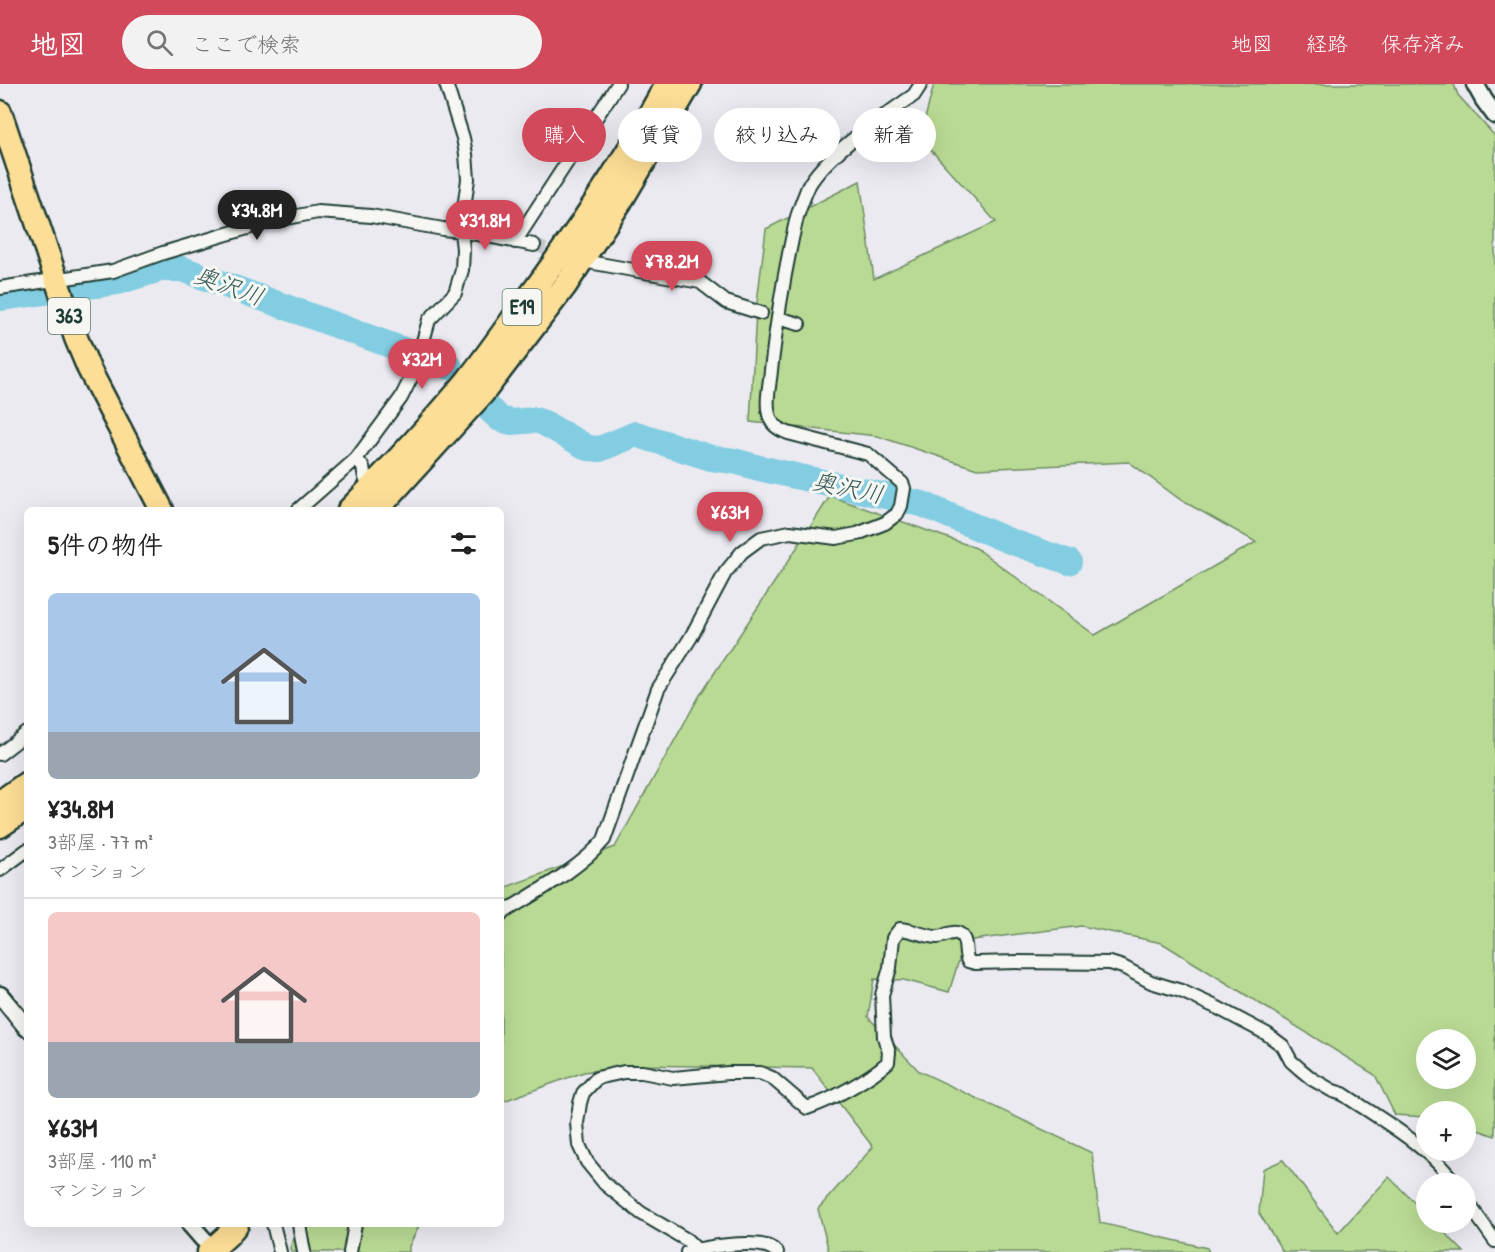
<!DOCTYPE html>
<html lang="ja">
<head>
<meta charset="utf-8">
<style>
	:root { --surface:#fff; --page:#f2f2f2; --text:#222; --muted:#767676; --line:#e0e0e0; --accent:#d1495b }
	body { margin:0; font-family:"Patrick Hand","Klee One",sans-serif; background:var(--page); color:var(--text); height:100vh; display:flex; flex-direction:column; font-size:22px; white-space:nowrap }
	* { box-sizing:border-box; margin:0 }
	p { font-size:20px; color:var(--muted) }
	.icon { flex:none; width:33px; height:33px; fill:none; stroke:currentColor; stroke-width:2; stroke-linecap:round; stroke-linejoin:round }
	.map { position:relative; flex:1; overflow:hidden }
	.sheet { position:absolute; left:24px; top:423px; width:480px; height:720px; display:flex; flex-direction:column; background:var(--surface); border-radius:9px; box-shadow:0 6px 24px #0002 }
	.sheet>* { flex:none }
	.guide { position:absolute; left:522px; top:24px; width:570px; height:54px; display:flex; gap:12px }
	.fabs { position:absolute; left:1416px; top:945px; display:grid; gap:12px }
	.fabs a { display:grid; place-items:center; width:60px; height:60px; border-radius:50%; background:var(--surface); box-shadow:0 6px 24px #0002; font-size:30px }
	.price { position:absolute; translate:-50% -51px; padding:0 14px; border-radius:21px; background:var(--accent); color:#fff; font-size:20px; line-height:39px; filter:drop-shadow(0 2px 3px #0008) }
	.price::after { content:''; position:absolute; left:50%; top:36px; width:18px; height:14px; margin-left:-9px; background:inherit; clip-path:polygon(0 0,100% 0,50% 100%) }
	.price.selected { background:#222; color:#fff }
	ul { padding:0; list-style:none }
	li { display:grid; align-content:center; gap:12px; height:318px; padding:0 24px }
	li+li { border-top:2px solid var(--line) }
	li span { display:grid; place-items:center; height:186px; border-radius:9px; color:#555 }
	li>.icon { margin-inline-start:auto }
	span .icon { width:108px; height:108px; fill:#fffc; stroke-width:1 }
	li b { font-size:26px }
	h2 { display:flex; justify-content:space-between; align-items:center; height:72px; padding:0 24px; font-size:26px }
	.tag { padding:0 21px; border-radius:27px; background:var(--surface); box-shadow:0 6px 24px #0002; font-size:21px; line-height:54px }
	.tag.selected { background:var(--accent); color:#fff }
	header { display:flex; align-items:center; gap:36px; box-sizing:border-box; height:84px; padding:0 30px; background:var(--accent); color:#fff }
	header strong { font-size:28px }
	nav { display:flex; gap:33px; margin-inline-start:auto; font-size:21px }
	.search { width:420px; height:54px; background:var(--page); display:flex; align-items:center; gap:15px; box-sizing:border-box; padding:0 21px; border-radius:33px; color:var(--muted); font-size:22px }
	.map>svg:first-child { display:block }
	.green { fill:#b9da94; stroke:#6c8c64; stroke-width:1.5; fill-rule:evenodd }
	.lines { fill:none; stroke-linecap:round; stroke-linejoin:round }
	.river { stroke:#82cde1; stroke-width:26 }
	.street-tunnel { stroke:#c3c7cb; stroke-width:12; stroke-dasharray:12 6; stroke-linecap:butt }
	.street-casing { stroke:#1f3d34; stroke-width:16 }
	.secondary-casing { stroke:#1f3d34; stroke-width:21 }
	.highway-casing { stroke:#1f3d34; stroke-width:27 }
	.street { stroke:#f6f6f2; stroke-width:12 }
	.secondary { stroke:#f6f6f2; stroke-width:16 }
	.highway { stroke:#fdde96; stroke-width:22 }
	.labels { text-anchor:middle; stroke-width:6; stroke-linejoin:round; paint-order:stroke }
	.shield { fill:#f6f6f2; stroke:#60746d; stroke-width:1.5 }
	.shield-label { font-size:21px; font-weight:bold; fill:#1f3d34 }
	.water-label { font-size:24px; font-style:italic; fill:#335a57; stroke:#f6f6f2 }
</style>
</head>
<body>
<header>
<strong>地図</strong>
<div class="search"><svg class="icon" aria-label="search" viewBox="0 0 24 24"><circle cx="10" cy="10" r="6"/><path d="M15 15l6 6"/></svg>ここで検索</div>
<nav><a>地図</a><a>経路</a><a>保存済み</a></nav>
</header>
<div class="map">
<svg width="1495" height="1168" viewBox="0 0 1495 1168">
	<rect width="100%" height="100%" fill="#eceaf1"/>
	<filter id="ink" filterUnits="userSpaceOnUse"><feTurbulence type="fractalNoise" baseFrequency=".0167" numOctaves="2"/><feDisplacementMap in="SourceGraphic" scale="12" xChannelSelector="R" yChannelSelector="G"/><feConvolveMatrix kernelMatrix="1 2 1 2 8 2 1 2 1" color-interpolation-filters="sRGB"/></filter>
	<g filter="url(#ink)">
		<path class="green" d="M934,0h520l4,11 37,41v1000l-29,-10v-14h-40v5l-31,-2 -20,-40 -213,-132 -80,-17 -117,15 -16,51 -45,-12 -30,-1 -6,38 51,54 173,82 8,70 107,25 2,4h-380l-11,-43 55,-62 -61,-79 -178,-3 -50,7 -83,30v-213l114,-42 85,-152 91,-138 39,-61 146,52 119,87 161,-93 -75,-42 -52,-38 -152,7 -100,-33 -127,-14 6,-111 10,-82 94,-48 14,98 122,-57 -76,-84zM1426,956h40v38h-40z
			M1283,1076l55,73 51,-56 37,37v8l9,1 29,29h-181l-24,-39 4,-44z
			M297,1140h123l-11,22v6h-118l-1,-4z"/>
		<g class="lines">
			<path class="river" d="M0,214l117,-16 43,-13h22l268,98
				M490,326l10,9 11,3 24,-2 9,3 44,25 12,1 36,-15 75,24 23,3 25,7 163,36 85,36 62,22"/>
			<path class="street-tunnel" d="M534,161l30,10"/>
			<defs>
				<path id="street" d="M515,158l103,-158
					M583,177l117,21 26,20 35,11
					M0,204l113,-17 50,-18 108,-32 47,-9 53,4 72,13 18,2 73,14
					M778,234l21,6
					M356,375l7,8 2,11
					M298,426l58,-51 45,-61 14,-28 14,-50 26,-27 7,-23 1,-21 -2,-18 7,-52 -2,-25 -3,-16 -17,-54
					M0,670l27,-21
					M0,786l27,-20
					M501,830c33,-21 78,-44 103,-74l54,-151 33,-52 34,-64 17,-21 19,-14 29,-6 46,6 21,-4 28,-11 12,-9 4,-8 3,-18 -2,-5 -34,-29 -80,-21c-7,-3 -14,-6 -17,-13 -7,-15 -1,-35 0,-50 6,-51 14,-103 26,-153 3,-10 7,-20 11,-30 18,-33 75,-70 106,-92l7,-11
					M1466,1116l29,41
					M273,1140l7,28
					M299,1140l5,28
					M696,1165l-9,-9 -46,-27 -36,-29 -18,-22 -8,-17 -2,-22 3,-20 3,-10 14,-15 27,-6h18l31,6 55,-5h32l12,5 35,30c23,-7 64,-30 81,-46l1,-10 -5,-15 -2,-42 8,-27 3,-30 7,-9c13,1 27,8 37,8 8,0 20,-10 26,1 4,7 1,15 5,23l7,2 43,-1 92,1 13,4 28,15 30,9 35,16 51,27 16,12 8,15 9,8 12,10 21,12 10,3c37,25 88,53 112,90
					M350,1168l5,-28
					M687,1168c19,-5 64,-12 82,-5 3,1 5,3 8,5"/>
				<path id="secondary" d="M1475,0l9,16 11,15
					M0,911l27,33
					M190,1140l13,15"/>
				<path id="highway" d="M0,28l76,226 13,31 73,141
					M349,426c40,-41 80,-83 117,-128 16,-20 31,-41 46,-62 57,-75 109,-153 155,-236
					M377,426l106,-117 82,-107 56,-85 69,-117
					M0,718l27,-19
					M0,742l27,-18
					M209,1168l19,-17 9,-11"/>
			</defs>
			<use href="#street" class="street-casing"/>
			<use href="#secondary" class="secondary-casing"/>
			<use href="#highway" class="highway-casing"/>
			<use href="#street" class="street"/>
			<use href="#secondary" class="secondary"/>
			<use href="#highway" class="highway"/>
		</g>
	</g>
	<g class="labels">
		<g class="shield">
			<rect x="502.5" y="205" width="39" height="36" rx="4.5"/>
			<rect x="48" y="214" width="42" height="36" rx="4.5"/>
		</g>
		<g class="shield-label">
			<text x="522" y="230">E19</text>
			<text x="69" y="239">363</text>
		</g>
		<g class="water-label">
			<text transform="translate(229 202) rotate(20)" y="8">奥沢川</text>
			<text transform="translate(848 404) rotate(12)" y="8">奥沢川</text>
		</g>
	</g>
</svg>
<div class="fabs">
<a><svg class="icon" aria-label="layers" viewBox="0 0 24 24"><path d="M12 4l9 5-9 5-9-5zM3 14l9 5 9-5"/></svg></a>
<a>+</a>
<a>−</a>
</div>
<b class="price selected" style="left:257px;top:157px">¥34.8M</b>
<b class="price" style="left:485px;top:167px">¥31.8M</b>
<b class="price" style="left:672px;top:208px">¥78.2M</b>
<b class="price" style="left:422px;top:306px">¥32M</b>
<b class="price" style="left:730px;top:459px">¥63M</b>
<div class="guide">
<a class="tag selected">購入</a>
<a class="tag">賃貸</a>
<a class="tag">絞り込み</a>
<a class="tag">新着</a>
</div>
<section class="sheet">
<h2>5件の物件<svg class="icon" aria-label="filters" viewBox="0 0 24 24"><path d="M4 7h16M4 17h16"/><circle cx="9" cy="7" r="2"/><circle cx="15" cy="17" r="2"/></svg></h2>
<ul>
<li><span style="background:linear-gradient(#a9c7e8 75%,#9aa5b1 0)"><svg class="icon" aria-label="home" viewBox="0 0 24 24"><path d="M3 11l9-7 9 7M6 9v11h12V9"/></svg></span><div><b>¥34.8M</b><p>3部屋 · 77 m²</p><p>マンション</p></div></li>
<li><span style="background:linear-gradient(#f6c9c9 70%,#9aa5b1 0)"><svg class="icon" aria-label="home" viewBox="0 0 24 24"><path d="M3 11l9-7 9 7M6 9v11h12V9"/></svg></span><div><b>¥63M</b><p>3部屋 · 110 m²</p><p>マンション</p></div></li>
</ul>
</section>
</div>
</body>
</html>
